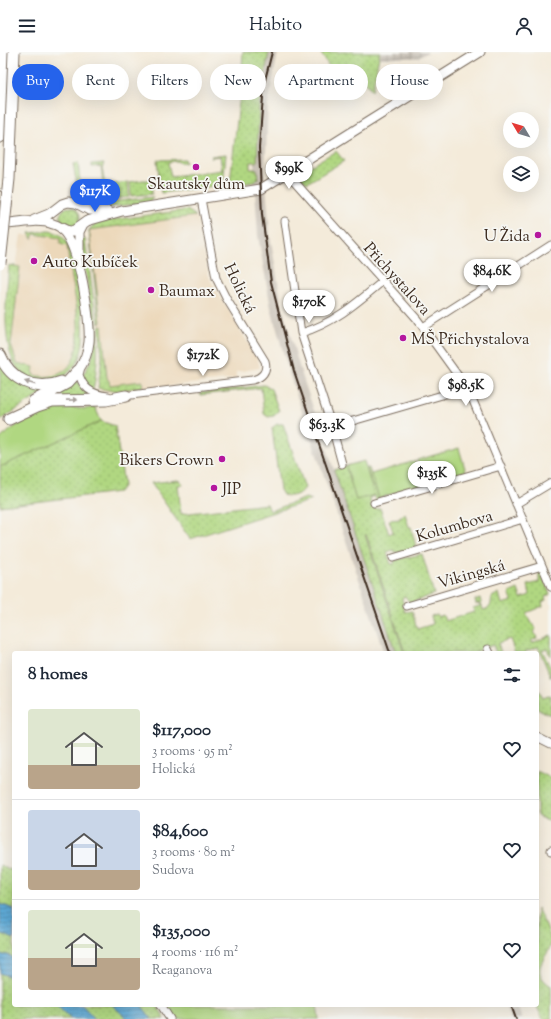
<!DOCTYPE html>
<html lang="en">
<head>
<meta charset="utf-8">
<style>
	:root { --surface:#fff; --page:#f2f2f3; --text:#1f2937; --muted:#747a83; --line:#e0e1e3; --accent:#2563eb }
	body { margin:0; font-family:"Sorts Mill Goudy",serif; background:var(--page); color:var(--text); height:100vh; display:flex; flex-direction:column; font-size:15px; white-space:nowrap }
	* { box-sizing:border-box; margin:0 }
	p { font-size:13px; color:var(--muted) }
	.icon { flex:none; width:22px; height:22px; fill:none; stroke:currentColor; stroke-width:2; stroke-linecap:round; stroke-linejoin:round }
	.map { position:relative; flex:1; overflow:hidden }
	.panel { position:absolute; left:12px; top:599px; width:527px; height:356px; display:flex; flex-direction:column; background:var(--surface); border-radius:4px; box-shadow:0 4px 16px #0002 }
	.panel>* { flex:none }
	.top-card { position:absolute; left:12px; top:12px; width:527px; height:36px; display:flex; gap:8px }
	.needle { width:26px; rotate:308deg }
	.buttons { position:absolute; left:503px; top:60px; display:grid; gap:8px }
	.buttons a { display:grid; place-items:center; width:36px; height:36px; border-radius:50%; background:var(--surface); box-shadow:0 4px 16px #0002; font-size:20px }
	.price { position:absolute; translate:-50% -34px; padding:0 9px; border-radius:14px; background:#fff; color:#222; font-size:13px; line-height:26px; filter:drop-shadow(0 1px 2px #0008) }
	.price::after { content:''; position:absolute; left:50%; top:24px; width:12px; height:9px; margin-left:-6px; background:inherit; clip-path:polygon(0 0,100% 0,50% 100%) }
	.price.current { background:var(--accent); color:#fff }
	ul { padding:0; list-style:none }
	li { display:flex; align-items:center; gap:12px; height:100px; padding:0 16px }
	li+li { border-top:1px solid var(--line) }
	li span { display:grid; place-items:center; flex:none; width:112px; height:80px; border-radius:4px; color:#555 }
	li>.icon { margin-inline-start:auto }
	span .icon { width:48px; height:48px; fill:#fffc; stroke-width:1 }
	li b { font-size:17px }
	h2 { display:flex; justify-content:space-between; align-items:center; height:48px; padding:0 16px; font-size:17px }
	.chip { padding:0 14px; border-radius:18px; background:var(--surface); box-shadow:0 4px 16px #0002; font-size:14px; line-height:36px }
	.chip.current { background:var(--accent); color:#fff }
	header { display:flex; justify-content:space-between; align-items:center; height:52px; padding:0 16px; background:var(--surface); font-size:18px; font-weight:600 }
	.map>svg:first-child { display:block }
	.built { fill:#ecd8ba }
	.industrial { fill:url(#industrial-grid) }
	.railway { fill:#cbc3b8 }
	.grass { fill:url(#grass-dots); stroke:#768050 }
	.garden { fill:#b0d781; stroke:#768050 }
	.water { fill:url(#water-rules); stroke:#4d6a7a }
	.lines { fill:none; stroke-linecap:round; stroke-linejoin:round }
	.minor-casing { stroke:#7c6e60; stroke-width:9 }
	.tertiary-casing { stroke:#7c6e60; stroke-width:11 }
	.primary-casing { stroke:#7c6e60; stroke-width:13 }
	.minor { stroke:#fff; stroke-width:7 }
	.tertiary { stroke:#fff; stroke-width:9 }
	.primary { stroke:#fff; stroke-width:11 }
	.rail { stroke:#3b2a1e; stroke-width:2 }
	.primary-bridge-casing { stroke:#7c6e60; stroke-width:13; stroke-linecap:butt }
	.primary-bridge { stroke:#fff; stroke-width:11 }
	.oneway { fill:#a79f9a }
	.poi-dot { fill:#b5179e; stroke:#f6f6f2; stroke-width:1.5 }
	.labels { text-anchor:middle; stroke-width:3.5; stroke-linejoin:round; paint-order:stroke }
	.poi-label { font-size:16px; fill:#3b2a1e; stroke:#f6f6f2; text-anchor:start }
	.street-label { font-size:16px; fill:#3b2a1e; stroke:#f6f6f2 }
</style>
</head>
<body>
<header><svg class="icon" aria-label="menu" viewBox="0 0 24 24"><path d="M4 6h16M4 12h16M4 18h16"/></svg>Habito<svg class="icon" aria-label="person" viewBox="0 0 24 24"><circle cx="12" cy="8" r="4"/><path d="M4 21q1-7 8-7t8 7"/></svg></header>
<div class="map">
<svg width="551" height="967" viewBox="0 0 551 967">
	<defs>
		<pattern id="industrial-grid" width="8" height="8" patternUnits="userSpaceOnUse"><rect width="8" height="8" fill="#cbc3b8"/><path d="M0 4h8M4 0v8" fill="none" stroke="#a69f95"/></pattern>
		<pattern id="grass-dots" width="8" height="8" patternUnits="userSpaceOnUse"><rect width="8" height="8" fill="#b0d781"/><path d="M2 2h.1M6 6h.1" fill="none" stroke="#98b96f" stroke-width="1.8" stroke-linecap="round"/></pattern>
		<pattern id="water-rules" width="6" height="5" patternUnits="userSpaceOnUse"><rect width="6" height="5" fill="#5faad7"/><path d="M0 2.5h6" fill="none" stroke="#508bae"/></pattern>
	</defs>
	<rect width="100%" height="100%" fill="#f6f6f2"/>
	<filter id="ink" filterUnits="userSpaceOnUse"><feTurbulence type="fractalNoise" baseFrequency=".025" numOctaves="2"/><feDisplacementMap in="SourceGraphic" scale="8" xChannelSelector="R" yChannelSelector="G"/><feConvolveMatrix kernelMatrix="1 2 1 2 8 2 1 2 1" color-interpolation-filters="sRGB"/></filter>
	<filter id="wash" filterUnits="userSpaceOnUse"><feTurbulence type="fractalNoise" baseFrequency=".012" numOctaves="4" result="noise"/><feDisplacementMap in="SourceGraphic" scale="16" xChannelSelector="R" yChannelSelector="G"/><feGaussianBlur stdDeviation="0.9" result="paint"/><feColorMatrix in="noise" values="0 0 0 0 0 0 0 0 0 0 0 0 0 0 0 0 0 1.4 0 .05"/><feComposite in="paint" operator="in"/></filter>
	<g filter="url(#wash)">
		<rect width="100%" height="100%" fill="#f4ebda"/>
		<path class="built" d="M178,158l12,1 8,8 11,57 4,9 45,74 2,9 -24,4v7l-125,13 -13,-2 4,-36 -13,-124 8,-8z
			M21,183l40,2 6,8 12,78v20l-3,13 -8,11 -6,5 -12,5 -15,-1 -6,-3 -12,-10 -4,-10 -1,-17 8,-69 -4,-1z"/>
		<path class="industrial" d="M381,0h47l-10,6h-38z"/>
		<path class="railway" d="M266,0h12l-10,52 -3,70 5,61 12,71 18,63 96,284h-12l-95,-280 -18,-65 -13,-72 -4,-61 1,-55z
			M505,953h12l5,14h-12z"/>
		<path class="grass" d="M243,0h26l-10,52 -2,58h-7v7h7l1,10 -3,3 -25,3c4,-45 11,-88 13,-133z
			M320,0h60l-8,39 -16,-23 -17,14z
			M336,99l8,10 -37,22 -6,-5 2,-8z
			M226,102l-3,31 -62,8 -4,-33 27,-1 1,4h-5l-3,-2 -9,1 3,15 51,-7 -2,-14 -8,1 -1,2v-3z
			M78,111l3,25 22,-2 -2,-20 -9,1v-3l12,-1 -2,5 3,17 23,-3 1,15c-13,1 -39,9 -48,-3 -5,-7 -6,-22 -8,-30z
			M143,128h9v14l-21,2 -1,-14z
			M153,145l-3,5 -55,7 -1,-5z
			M60 165a10 10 0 1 1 20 0a10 10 0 1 1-20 0Z
			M187,158l9,6 -107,14 12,92 -2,1 -10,-93 7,-8z
			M48,179c5,0 10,2 14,5 15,15 23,82 21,103 0,9 -3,19 -8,26 -8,13 -20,15 -34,15 -8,0 -13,-3 -20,-7 -21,-20 -15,-76 -12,-108l11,2 -9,78 6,18 17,4 -1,8c65,14 42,-76 37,-109h-4l-2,-2 5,-2 -2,-16 -7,-2v-6l-26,-4 -2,5 -3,-6z
			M81,187h4c6,49 19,103 8,151l-5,-2 -5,-13 9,-17 3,-18z
			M102,273l5,53 2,3 1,4 32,-4 1,6 -30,4 -15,-3 4,-31 -3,-31z
			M0,313l46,26 -46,29z
			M77,328l5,9 9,6 -1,3 -40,1z
			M264,333l7,4 8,22 -5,5 -6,1 -4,-3 -3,-26 -61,7v-2z
			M101,369l14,5 9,59 -5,7 -119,14v-39z
			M277,372h6l22,64c-5,7 -15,10 -22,7l-3,-5 -8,-62z
			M346,414l10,34 18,-5 -7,-27h2l10,31 -3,1 -1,-4 -5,2 1,8 3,-1 1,4 5,-1 9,26 4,-2 -4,-12 11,-1 -1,-2 6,-3 4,13h2l5,20 -19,6 -4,-3 -6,2 4,12h3l1,-4 27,-6 12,40 -24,9 -5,-7 -3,2 3,14 7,-1 5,18 16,-5 -2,-8 6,-2 1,3 5,-2 2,6 29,-9 -1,-4 7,-2 -1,-3 -3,1 -1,-4 5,-2 3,12c10,-3 7,-5 9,-13l7,-4 3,11 10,-3 -3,-8 9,-4 3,9 9,-3 -2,-10 11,-3v-10l2,1 9,21 -5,3 1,3 -4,2 1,4 -17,7 10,17 -2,1 3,7 -6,3 1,2 19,-8v20l-1,1 -3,-8 -5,2 9,19v9l-13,-31 -12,4v2h-11l-5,-14 -12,4 3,10h-5l-3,-8 -20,8h-68l-39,-119 -1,1 39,118h-8l-62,-183z
			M177,428l4,1 2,4h-5l3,29 86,-10 3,7 36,-13 6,2 -122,39 -39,-56z
			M540,639l3,7 8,-3v20l-14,-6v-17z
			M537,719l14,7 -1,44 -13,-6z
			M0,813l14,6v38l-14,-5z
			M537,856c4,9 14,25 14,35 -2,14 -24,27 0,43v33h-8l-7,-14z
			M0,881l14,6v19l-6,-3h-8z
			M0,921l14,5v27h42l15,14h-71z
			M82,953h30l16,14h-33z
			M141,953h16l8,14h-13z"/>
		<path class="garden" d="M68,355l17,2 10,-2 6,14 -101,46v-28c19,-18 42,-30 68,-32z
			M459,396l7,24 -42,13 -7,-25z
			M364,409l10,34 -18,5 -10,-34z
			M415,409l7,24 -43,13 -8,-24z
			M167,953h150l2,14h-144z"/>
		<path class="water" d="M0,852l14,5v30l-14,-6z
			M0,903h8l6,3v20l-14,-5z
			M56,953h26l13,14h-24z
			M112,953h29l11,14h-24z"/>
	</g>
	<g filter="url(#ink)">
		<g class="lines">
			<defs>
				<path id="minor" d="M287,121l130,146 52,72 82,196
					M285,169l16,112 31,94 10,37
					M423,275l128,-82
					M301,281c32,-9 57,-31 82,-52
					M78,319c4,17 13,23 30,25
					M123,344l129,-16c10,-2 16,-9 13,-19l-39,-63 -10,-20 -15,-79
					M332,375l124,-36 9,-5
					M374,451l127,-37
					M516,452l35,-21
					M393,506l130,-39
					M407,554l135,-40
					M488,597l2,4
					M537,685l14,7
					M551,798v1
					M161,953l9,14"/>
				<path id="tertiary" d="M34,168l15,-6 13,-10 6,-2 8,1 13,7 19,1
					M0,173c16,-1 37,-7 53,-1 8,2 11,8 20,7l14,-10 35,-10 139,-22 219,-137
					M62,178c17,13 29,90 27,112 -1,10 -5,20 -11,29
					M79,203v-23l4,-8"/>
				<path id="primary" d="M0,85l3,-85
					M0,303c10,25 36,37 61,27
					M34,349l33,-18 11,-12
					M9,367l28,-13 15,-5 54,-1 20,-4"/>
			</defs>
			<use href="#minor" class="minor-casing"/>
			<use href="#tertiary" class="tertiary-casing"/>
			<use href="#primary" class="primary-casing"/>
			<use href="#minor" class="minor"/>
			<use href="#tertiary" class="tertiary"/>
			<use href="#primary" class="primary"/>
			<path class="rail" d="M272,0l-8,32 -5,64 3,67 9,67 23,89 96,282
				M511,953l5,14"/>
			<defs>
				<path id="primary-bridge" d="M0,211l9,-84 5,-127"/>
			</defs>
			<use href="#primary-bridge" class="primary-bridge-casing"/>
			<use href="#primary-bridge" class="primary-bridge"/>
		</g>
		<defs><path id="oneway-solid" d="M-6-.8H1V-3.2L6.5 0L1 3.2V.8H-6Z"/></defs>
		<g class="oneway">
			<use href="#oneway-solid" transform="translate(30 331) rotate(-162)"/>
			<use href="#oneway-solid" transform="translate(72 348) rotate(-1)"/>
		</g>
	</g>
	<g class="poi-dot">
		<circle cx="196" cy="115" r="4"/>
		<circle cx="538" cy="183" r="4"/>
		<circle cx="34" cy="209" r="4"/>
		<circle cx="151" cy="238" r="4"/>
		<circle cx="403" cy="286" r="4"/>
		<circle cx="222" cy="407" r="4"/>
		<circle cx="214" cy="436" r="4"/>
	</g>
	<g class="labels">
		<g class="poi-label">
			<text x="196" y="137" text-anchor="middle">Skautský dům</text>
			<text x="530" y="189" text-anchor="end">U Žida</text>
			<text x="42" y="215">Auto Kubíček</text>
			<text x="159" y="244">Baumax</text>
			<text x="411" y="292">MŠ Přichystalova</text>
			<text x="214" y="413" text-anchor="end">Bikers Crown</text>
			<text x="222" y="442">JIP</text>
		</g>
		<g class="street-label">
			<text transform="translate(398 226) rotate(48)" y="6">Přichystalova</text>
			<text transform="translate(241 236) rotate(64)" y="6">Holická</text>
			<text transform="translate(454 473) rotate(-16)" y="6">Kolumbova</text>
			<text transform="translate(471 521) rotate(-16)" y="6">Vikingská</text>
		</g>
	</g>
</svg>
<div class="buttons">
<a><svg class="needle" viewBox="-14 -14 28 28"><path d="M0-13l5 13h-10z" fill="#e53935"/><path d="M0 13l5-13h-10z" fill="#747a83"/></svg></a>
<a><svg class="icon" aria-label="layers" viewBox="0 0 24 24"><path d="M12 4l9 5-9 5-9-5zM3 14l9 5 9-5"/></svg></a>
</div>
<b class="price" style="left:289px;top:138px">$99K</b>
<b class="price current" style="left:95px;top:161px">$117K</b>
<b class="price" style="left:492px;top:241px">$84.6K</b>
<b class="price" style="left:309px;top:272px">$170K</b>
<b class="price" style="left:203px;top:325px">$172K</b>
<b class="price" style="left:466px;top:355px">$98.5K</b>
<b class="price" style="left:327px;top:395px">$63.3K</b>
<b class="price" style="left:432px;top:443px">$135K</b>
<div class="top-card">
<a class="chip current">Buy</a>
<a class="chip">Rent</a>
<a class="chip">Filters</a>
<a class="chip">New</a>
<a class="chip">Apartment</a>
<a class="chip">House</a>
</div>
<section class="panel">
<h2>8 homes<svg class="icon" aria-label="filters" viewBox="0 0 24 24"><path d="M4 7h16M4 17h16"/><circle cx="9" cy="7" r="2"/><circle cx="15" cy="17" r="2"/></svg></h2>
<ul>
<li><span style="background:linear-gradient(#dfe7d0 70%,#b9a48a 0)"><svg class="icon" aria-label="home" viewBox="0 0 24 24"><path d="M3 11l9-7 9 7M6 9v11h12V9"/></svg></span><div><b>$117,000</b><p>3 rooms · 95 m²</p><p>Holická</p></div><svg class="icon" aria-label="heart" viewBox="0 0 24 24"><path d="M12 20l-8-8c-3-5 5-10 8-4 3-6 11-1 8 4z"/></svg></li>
<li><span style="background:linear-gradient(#c9d6e8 75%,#b9a48a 0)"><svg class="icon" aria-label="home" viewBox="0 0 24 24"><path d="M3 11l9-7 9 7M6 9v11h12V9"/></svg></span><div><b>$84,600</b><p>3 rooms · 80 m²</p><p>Sudova</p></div><svg class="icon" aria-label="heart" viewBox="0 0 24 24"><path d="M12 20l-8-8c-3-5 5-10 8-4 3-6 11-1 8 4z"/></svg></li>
<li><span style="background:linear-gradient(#dfe7d0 60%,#b9a48a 0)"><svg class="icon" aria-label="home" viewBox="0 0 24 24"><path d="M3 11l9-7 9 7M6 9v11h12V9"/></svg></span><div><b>$135,000</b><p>4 rooms · 116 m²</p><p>Reaganova</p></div><svg class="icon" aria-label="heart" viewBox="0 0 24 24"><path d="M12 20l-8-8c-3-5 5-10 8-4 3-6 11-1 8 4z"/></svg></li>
</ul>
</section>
</div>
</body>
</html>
